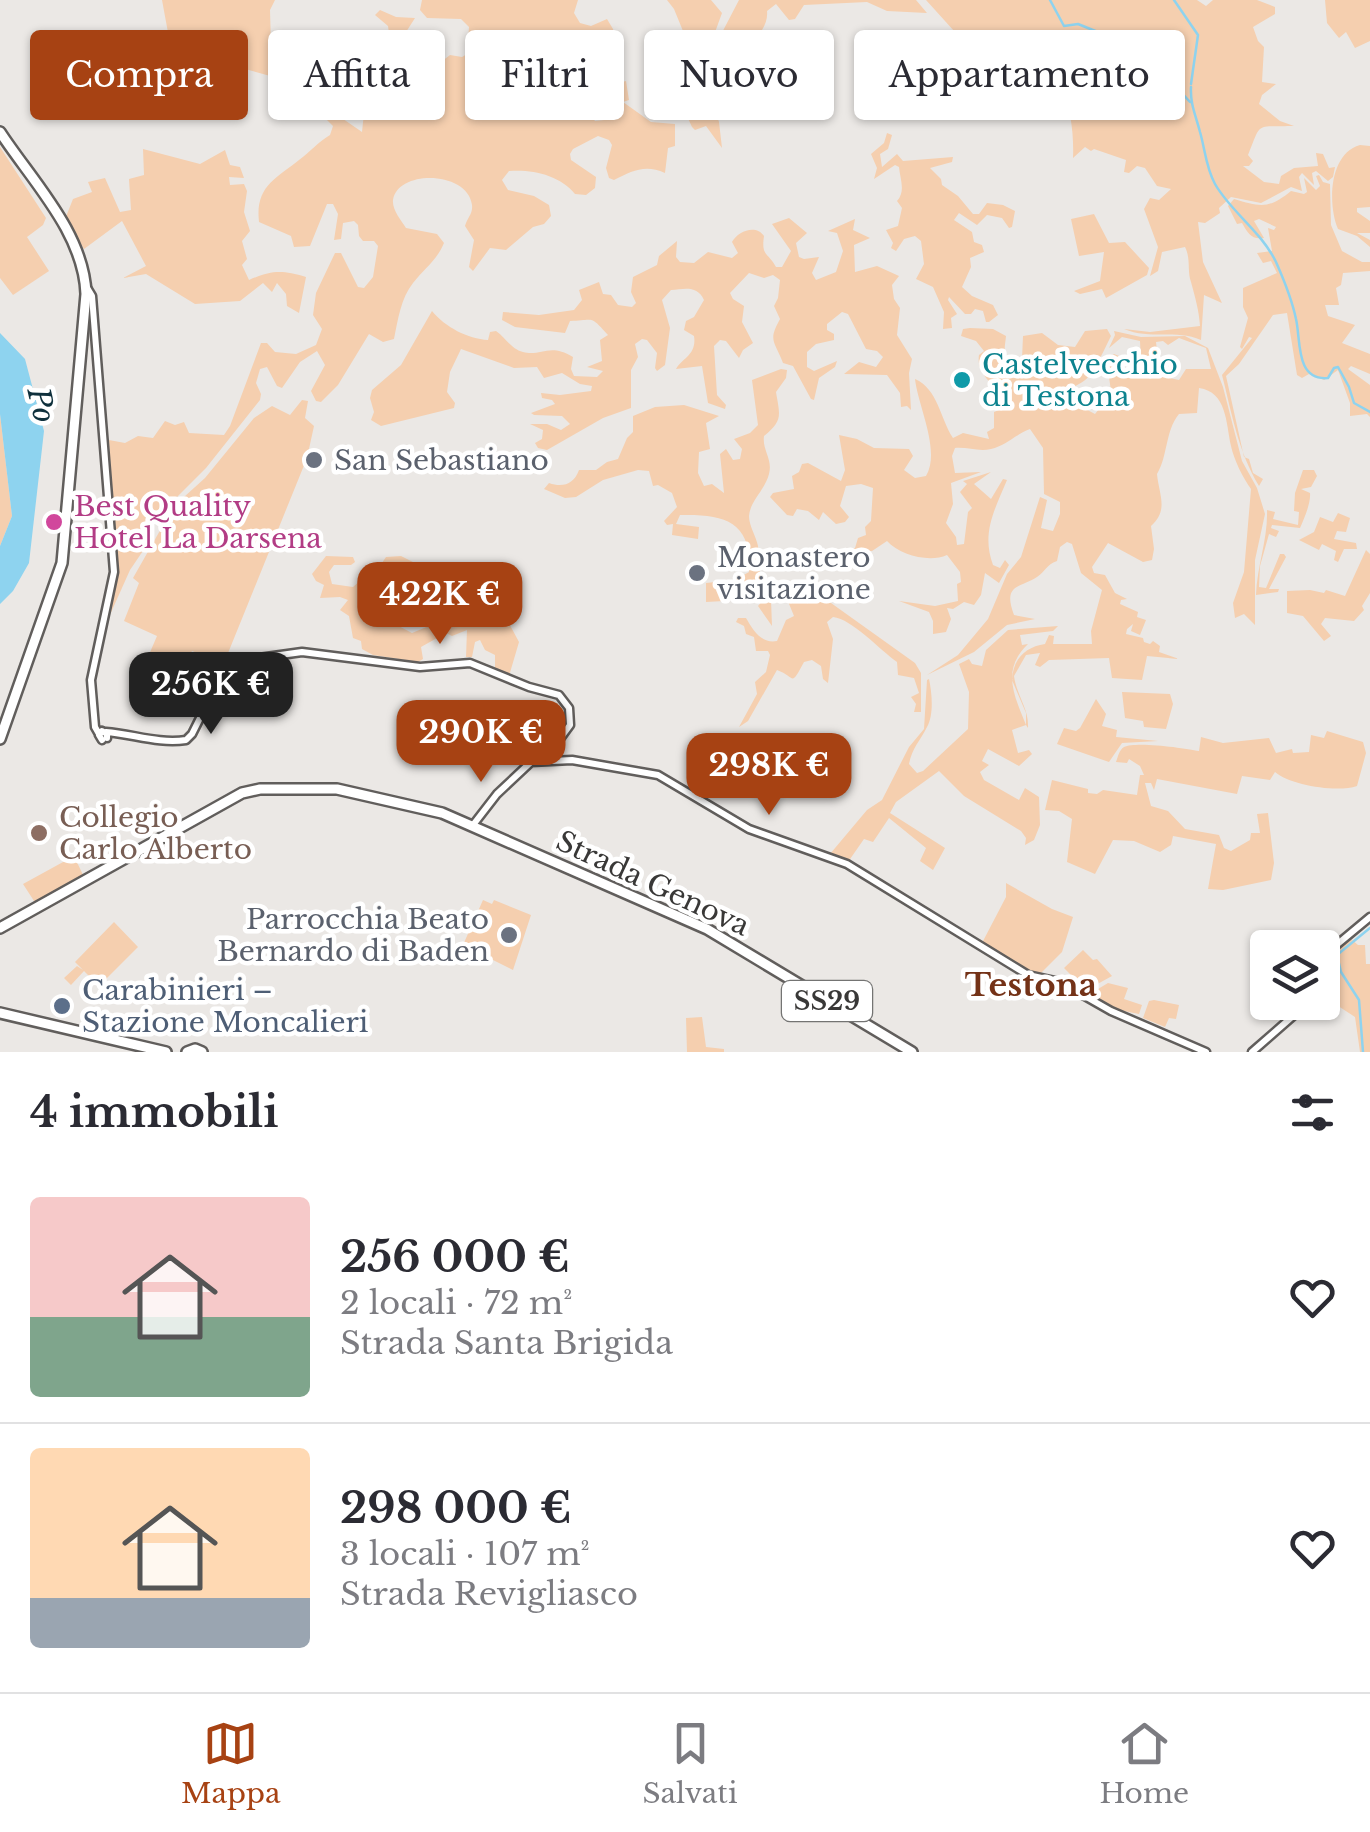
<!DOCTYPE html>
<html lang="it">
<head>
<meta charset="utf-8">
<style>
	:root { --surface:#fff; --page:#f7f7f7; --text:#2b2b33; --muted:#7c7c81; --line:#e1e1e2; --accent:#a74213 }
	body { margin:0; font-family:"Libre Baskerville",serif; background:var(--page); color:var(--text); height:100vh; display:flex; flex-direction:column; font-size:38px; white-space:nowrap }
	* { box-sizing:border-box; margin:0 }
	p { font-size:32px; color:var(--muted) }
	.icon { flex:none; width:55px; height:55px; fill:none; stroke:currentColor; stroke-width:2; stroke-linecap:round; stroke-linejoin:round }
	.map { position:relative; height:1052px; overflow:hidden }
	.sheet { display:flex; flex-direction:column; background:var(--surface); flex:1 }
	.sheet>* { flex:none }
	.guide { position:absolute; left:30px; top:30px; width:1310px; height:90px; display:flex; gap:20px }
	.fabs { position:absolute; left:1250px; top:930px; display:grid; gap:20px }
	.fabs a { display:grid; place-items:center; width:90px; height:90px; border-radius:10px; background:var(--surface); box-shadow:0 2px 8px #0004; font-size:50px }
	.price { position:absolute; translate:-50% -85px; padding:0 22px; border-radius:20px; background:var(--accent); color:#fff; font-size:32px; line-height:65px; filter:drop-shadow(0 2px 5px #0008) }
	.price::after { content:''; position:absolute; left:50%; top:60px; width:30px; height:22px; margin-left:-15px; background:inherit; clip-path:polygon(0 0,100% 0,50% 100%) }
	.price.active { background:#222; color:#fff }
	ul { padding:0; list-style:none }
	li { display:flex; align-items:center; gap:30px; height:250px; padding:0 30px }
	li+li { border-top:2px solid var(--line) }
	li span { display:grid; place-items:center; flex:none; width:280px; height:200px; border-radius:10px; color:#555 }
	li>.icon { margin-inline-start:auto }
	span .icon { width:120px; height:120px; fill:#fffc; stroke-width:1 }
	li b { font-size:42px }
	h2 { display:flex; justify-content:space-between; align-items:center; height:120px; padding:0 30px; font-size:42px }
	.chip { padding:0 35px; border-radius:10px; background:var(--surface); box-shadow:0 2px 8px #0004; font-size:35px; line-height:90px }
	.chip.active { background:var(--accent); color:#fff }
	.menu { display:flex; justify-content:space-around; align-items:center; height:140px; border-top:2px solid var(--line); background:var(--surface); font-size:28px; color:var(--muted) }
	.menu a { display:grid; justify-items:center; gap:5px }
	.menu .active { color:var(--accent) }
	.map>svg:first-child { display:block }
	.green { fill:#f5cfaf; fill-rule:evenodd }
	.water { fill:#8ed3ef }
	.lines { fill:none; stroke-linecap:round; stroke-linejoin:round }
	.stream { stroke:#8ed3ef; stroke-width:2.5 }
	.minor-casing { stroke:#615e5c; stroke-width:11 }
	.major-casing { stroke:#615e5c; stroke-width:14 }
	.minor { stroke:#fff; stroke-width:6 }
	.major { stroke:#fff; stroke-width:9 }
	.culture-dot { fill:#0f9aa8; stroke:#fff; stroke-width:4 }
	.worship-dot { fill:#6b7280; stroke:#fff; stroke-width:4 }
	.hotel-dot { fill:#d1479c; stroke:#fff; stroke-width:4 }
	.education-dot { fill:#8d6e63; stroke:#fff; stroke-width:4 }
	.service-dot { fill:#5c6f8a; stroke:#fff; stroke-width:4 }
	.labels { text-anchor:middle; stroke-width:9; stroke-linejoin:round; paint-order:stroke }
	.shield { fill:#fff; stroke:#747473; stroke-width:2.5 }
	.shield-label { font-size:25px; font-weight:bold; fill:#393837 }
	.culture-label { font-size:28px; fill:#0d838f; stroke:#fff; text-anchor:start }
	.worship-label { font-size:28px; fill:#5b616d; stroke:#fff; text-anchor:start }
	.hotel-label { font-size:28px; fill:#b23c85; stroke:#fff; text-anchor:start }
	.education-label { font-size:28px; fill:#785e54; stroke:#fff; text-anchor:start }
	.street-label { font-size:28px; fill:#393837; stroke:#fff }
	.service-label { font-size:28px; fill:#4e5e75; stroke:#fff; text-anchor:start }
	.water-label { font-size:30px; font-style:italic; fill:#0f303c; stroke:#fff }
	.quarter-label { font-size:32px; font-weight:bold; fill:#743217; stroke:#fff }
</style>
</head>
<body>
<div class="map">
<svg width="1370" height="1052" viewBox="0 0 1370 1052">
	<rect width="100%" height="100%" fill="#ebe8e5"/>
	<path class="green" d="M162,0h113l-5,10 1,35 18,4 4,14 -12,16 -61,-17 -17,27 -6,-6 14,-34 -42,-11z
		M422,0h156l-4,13 6,10 11,3 16,-7 6,10 3,18 -4,4 -16,-5 -5,10 -11,1v29l-6,3 -4,-4 -6,-32 -9,-5 -9,-14 -11,-2 -16,15 5,23 -22,4 -7,34 16,6 22,-8 26,14 6,-3 5,-20c14,1 18,13 25,24l18,-2 -4,-16 12,-2 -3,-18 8,-2 3,19 -6,2 28,20 24,2v22l-7,2 -3,25c-20,-9 -33,-2 -51,7l-5,-2 -3,-10 6,-23 -3,-5 -11,-4 -25,13 -3,5 1,6 25,17 -1,11 -9,7 -11,-1c-15,-19 -43,-25 -66,-23l-7,9 6,10 26,6 15,9 2,11 -7,8 -11,3 -27,23 -16,-2 -17,23 -4,-4 5,-27 -9,-14c2,-8 8,-12 7,-21 -4,-34 -74,-36 -79,-5 -1,10 8,20 13,28l31,6 7,9c-7,17 -19,25 -31,40 -12,15 -15,36 -19,56l-11,3 -14,-8 -31,51 -17,17 -5,-1 -5,-10 14,-26 -8,-14 -17,11 -18,26 -5,-2 -10,-19 -7,2 -4,14 5,11 -1,6 -54,68 -33,33 -10,19 -16,6 -2,6 8,4 -23,34 -21,47 7,-45 -7,-132 16,3 13,-7 15,2 12,-17 10,4 9,-3 5,11 35,2 6,-9 31,-83h6l8,9 21,2 20,-9 6,-16 -9,-14 3,-22 19,-40h6l17,34 6,1 9,-11 5,-31 -4,-5h-11l-4,-5 -1,-11 -4,-4 -11,2 -2,16 -7,1 4,-26 -5,-10h-6l-17,42 -16,1 -3,-11 -32,-14c-4,-35 16,-43 40,-62 12,-9 18,-17 31,-25l3,-9 -10,-10 10,-4 29,20 6,-57 23,-27 -3,-22 -13,-11 5,-5 16,7 19,1 -16,25v5l25,16 13,1 13,-10 12,2 5,-3 2,-27 -8,-8 -34,-1 -7,-8z
		M667,0h44l11,13 -20,55 17,54 3,26 -16,-22 -11,4 -3,-3 -26,-56 12,-11 -1,-10 8,-14 -11,-27z
		M739,0h177l11,13 -40,-2 -20,-9 -63,3 -9,14 -6,1 -13,-16 -9,7c2,17 -15,29 -20,46l-9,5 -23,-16z
		M926,0h271l9,6 7,-6h44l18,7v7l-22,13 5,14 6,6 -2,35 14,2 -14,11 -3,9 21,17 14,5c-40,1 -32,-5 -46,29l5,6 -4,5h-6l21,16 15,2 2,-8 13,-8 24,-2 -2,-13 7,1 6,14 6,-1 -2,10 -5,4 -12,-10 -4,2 2,12 -12,-12 -3,4 3,14 -11,-4 -30,16 -30,-6 -12,11 1,5 -15,10 -7,-1 5,40 19,41 -18,-8 -3,45c-25,-11 -51,0 -77,-11l26,3 50,-6c-1,-16 -5,-29 -9,-44 -4,-12 0,-23 -6,-35l-23,5 -4,19 -8,5 8,-29 -14,-38 6,-11 9,2 12,-11 -14,-3 -12,-18 -8,-2 -8,7 -5,-1 2,-12 -32,-11 -3,2 -6,-4 -12,11c1,-23 -2,-52 -13,-73l-40,9 -23,-8 -33,-44z
		M1325,0h45v41l-15,7 -9,-16 -7,6 -12,-15z
		M887,133l5,2 -4,14 -8,5 2,13 15,-13 6,7 50,-4 -1,5 -22,6 11,11 1,6 16,11 15,18h6l8,-11 16,2 12,6 -3,16 -3,1 -7,-10 -15,-3 -10,10 -18,-12 -5,7 18,12 2,10 8,3 2,7 -14,6 1,9 -9,20 10,9 21,9 5,10 -9,7h-3l-3,-11 -8,-2 -4,5h-6l-16,-17 -1,3 9,14 -6,4 1,10 -9,1 1,-17 -11,-25 -17,-8 8,-15 -3,-23 -6,-5 -11,3 -8,12 -5,-3 2,-5 -7,-13 12,-4 4,-18 -5,-7c9,-10 3,-22 2,-34l-4,-2 -21,14 3,-11 -6,-14 13,-11z
		M1360,145l10,1v61l-13,1v4l13,9v12h-13l13,7v7l-13,-11 -19,-7c-10,-23 -10,-75 22,-84z
		M0,147l46,71 -3,7 -16,12 22,34 -36,24 -13,-17z
		M143,149l57,15 25,-14 5,15 10,2 4,11 -15,-1 1,8 14,-1 3,7 -3,21 6,19 -8,10 5,18 -5,6 7,15c23,-10 33,-10 57,-3l-7,36 -12,-7 -1,-12 -9,-11 -5,9 -9,-9 -23,18 -45,3 -49,-30 -23,4 23,-12 -24,-45 -38,28 -19,-30 8,-20 19,-7 -4,-10 17,-4 15,34 11,-2 -2,-31 15,-4z
		M1319,175l4,7 7,2 1,41 11,26 20,11h8v9l-27,2 -2,12 -5,3 3,17h-14l3,11 27,9 -13,18 28,11v20l-19,-8 -3,3 22,16v32l-3,-3 -17,2v-13l-12,-33 -14,10 -15,-6 -7,4 -5,-3 -10,-62 -14,2 -34,49 -13,12 18,81 5,2 4,14 10,6 -4,7c-21,-35 -27,-72 -37,-111l30,-37 -3,-1 -7,12 -2,-2 8,-29 -5,-11v-19l34,-15 -6,-12 -8,2 -6,-10 15,-2 -4,-23 6,2 2,-3 -17,-8 -5,2 10,17c-13,2 -16,-5 -22,-15l-5,1 -9,-18 6,-7c27,8 35,10 57,-8l13,3 3,-2 -3,-14 12,12 4,-4 -4,-10z
		M1094,214l15,29 16,-1 24,26 -2,7 -41,23 -4,-9 -22,5 -6,-3 26,-10 4,-29 -25,4 -8,-37z
		M789,218l18,15 -11,10 3,14 5,2 15,-2 -7,16 4,7 20,-8 7,-21 -6,-18 -9,-2 27,-12 -2,11 17,8 -16,7 1,27 22,-6 22,10 -7,9 2,14 6,9 -3,27 15,24 -3,14 2,37 -4,-4 -6,1 -1,-14 -13,-18 -43,-1 15,-12 17,5 7,-10 -6,-6 -11,-2 -18,-35 -6,-2 -15,12v6l7,4v6l-18,4 -9,8v15l7,4 23,-10 -2,6 -16,11 -5,22 -3,-1 -18,-33 -10,-3c-9,-23 -15,-22 -3,-44l-6,-13 4,-8 2,-18 -7,-5 -9,3 -15,-5 -19,20 3,6 11,7 -2,16 11,21 -10,7 -4,8 -13,-17 -6,-1 -6,6 3,49 9,10 -1,4 -17,-6 -6,-37 -26,3c6,-11 21,-14 18,-33l-10,-6 2,-9 8,-4 10,-17c-7,-15 -19,-11 -33,-10l-9,10 8,28 -5,37 -8,6 -2,-3 2,-15 -10,-13 -5,-1 -7,5 3,13 -7,13v38l-28,10 -56,32 -9,-2 -3,-5 7,-4 1,-9 -13,-6h17l14,6 9,-6 -8,-8 -28,-1 -3,-2 24,-9 -3,-4 -10,-2 -1,-5 19,2 31,-4 1,-5 -12,-2 -18,-11 -18,5 -7,-11 -23,1 -53,-19 -11,23 -3,20 8,11 -1,5 -73,18 -10,-6 3,-8 -4,-14 2,-8 29,-25 31,-54c13,16 36,28 56,29l2,-8 6,-1c10,7 15,18 27,21 18,5 26,-10 50,5l-2,12 3,7 23,1 6,-6 -16,-4 15,-6 -2,-21 8,-5c-18,-20 -13,-15 -38,-14l-5,12 -50,-6 -13,-7 1,-8 36,3 35,-5 8,-10 -3,-10 20,-8 4,12 8,1 7,10 14,2 4,-4 -5,-11 2,-15 24,-12 2,-9 18,-15 -1,16 4,5 14,1 14,-11 24,6 6,-5 -6,-11c6,-11 24,-18 32,-6 -3,21 4,16 12,31h6l9,-16 -19,-27z
		M970,328l23,1 13,7c-1,12 -5,20 9,27l7,-4 1,-23 19,-3 16,12 17,2 10,-16 22,-2 4,7c-7,14 -13,28 -22,40 -6,8 -14,8 -20,16l9,13 17,9 16,-20c0,-14 -8,-31 3,-40l5,2 -1,11c9,10 22,1 33,-2l-10,-2 -1,-22 -18,-4 -13,11 6,-13 -1,-4 27,6 44,-1 23,12 15,39 19,74 15,27 8,26 -10,46v65l-11,-11 -9,4 -2,-15 11,-31 7,-83c-8,-11 -17,-29 -20,-43 -5,-23 -4,-54 -32,-58l-2,25 -18,1c-14,17 -11,42 -22,60 2,21 12,36 -6,52l3,23 -2,11 -9,2 -35,-19 -16,24 2,6 11,2 10,18 12,6 -6,1 -1,4 18,8 -1,5 9,3 -6,15 -9,-4 2,-7 -6,5 -1,5 17,4 1,4 6,2 3,-3 7,5 -1,6 20,7 -32,-3 -5,24 -30,-2 -3,-20 -60,2 -9,7 -5,-2 5,-12 -14,2 -12,21c3,21 15,32 14,52l-2,-3 -14,5 6,23 11,-3 3,4 -13,12 -31,-17 -6,12 7,4 -9,7 4,8 35,20 6,-12 14,9 1,28 -6,15 -9,5 1,-7 -5,-7 -57,-35 -25,-25 -43,31 -6,11 55,35 -12,22 -13,-9 6,-13 -37,-30 -16,24 -9,-3 -16,23 -18,-8 37,-44 15,-10 27,-53 15,-18 3,-49 2,-1c3,14 5,36 -2,48 -7,14 -15,21 -18,37l8,9 6,-2 45,-42 1,-37 -10,-28 10,-5 3,5 10,2 4,-16 22,-20 50,-4 -5,5 -33,4 2,10 6,-1c-27,26 -14,51 -2,81v-12l-14,-33c1,-21 13,-33 33,-36l4,-9 5,1 -1,8h39l-1,-13 11,-41 -21,-17 -9,-29 -5,-2 -7,5 -3,14c-11,4 -11,10 -20,16 -16,11 -35,6 -23,38l21,4 -28,6 -33,27 -47,23 31,-20 30,-36 19,-45 14,-17 19,-60 7,3 -6,28 12,3 7,-17v-12l-16,-8 -1,-46 -13,-19c-14,5 -24,17 -39,20 -12,3 -23,-2 -36,-1l-3,8 3,17 26,-1 -30,11 2,21 -7,19 10,14 1,8 7,-1 4,-32 4,-4 -12,-16 7,-8 -4,-3 28,-9 -17,12 17,15 12,-20 4,1c-12,29 -26,53 -14,85l7,3 5,-8 4,5 -10,18 -14,-10 -4,22 -7,10 -10,-3 -11,7 -6,-1 4,11 -5,13 -13,2v-13l-4,-9 -30,-11 36,5 23,-5 -1,-17 4,-2 -1,-10 -13,-17c-18,8 -47,0 -60,-14l-15,10 -33,1 16,-4 3,-10 8,-3 -1,-8 6,-6 2,-33 -12,-4 -15,2 -6,20 9,11 -4,5 -9,2 -13,-12 -4,8 -11,-9 -11,-2 -4,7 -6,-1 -17,-18 3,-4 21,-4 -2,-13 7,-4 3,-8 6,-1 33,18 4,-11 -6,-35 18,4 17,9 35,1 4,7 -9,14 11,8 11,-2c15,-25 -8,-70 -11,-97 23,10 25,39 38,59l10,-5 26,6 -2,-7 7,-4v-16l10,-4v-13c-12,-10 -28,-23 -25,-40l5,-4 -8,-10 -15,-5 2,-7zM1179,338l27,10 5,21h-25l-7,11 -19,-4 -4,-34 7,-1 5,4z
		M781,369l6,1 -1,8 -10,14c4,24 7,28 -12,44 -2,14 9,23 5,38 -4,16 -19,27 -20,42 0,10 7,20 9,30 2,13 1,27 3,40l-3,5 -34,10 -18,1v-19l29,-3 14,-8c3,-51 -24,-58 -69,-57l-4,9 23,3 -1,12 -26,-4 1,-11 -6,1 -3,-4 13,-14 -5,-14 -14,-8 -5,1 -4,-15 -11,-1 -35,10 -27,17 -11,1 -21,-9 5,-6c14,5 25,1 30,-13h17l11,-8 11,-3 9,-21 6,-6v-16l22,-9 29,-2 35,11 -13,7 4,26 -11,3 -1,21 6,13 8,-2 12,9 -4,-39 6,-5 7,11 7,-1 2,-10 -8,-10 16,-6 8,-8 -6,-45z
		M302,400l6,1 -3,17 9,8 -7,32 -83,205 -32,-12 -21,50 -35,-16 21,-49 -33,-15 15,-38 -6,-5 41,-72 31,-28 49,-60 18,-12 18,9z
		M0,414l12,102 -12,30z
		M1303,470h11l3,6 -6,11 -10,2 9,4c1,10 -6,26 -10,35l-28,-3 -1,3 8,3 -3,6 -7,-3 -9,32 -1,21 7,1 14,-34h4l2,3 -17,32h10l-1,3 -22,3c1,-29 12,-56 11,-85l8,2 -2,7 25,6 1,-13 -5,-1 1,-18z
		M1338,513l12,5 -4,14 -9,-1 -3,8 22,4 1,6h-13l-6,13 -4,-2 2,-9 -14,-7 -3,6 -20,-10 15,-8 6,-15 13,5z
		M1366,550l4,4v39l-8,13 2,4 -10,11 -29,-3 -4,6 10,12 -7,5 -21,-25 -16,-3v-22l23,-1 14,3 2,-3 19,6z
		M401,556l14,7 8,25 -7,2 -10,-12h-9l-5,7 -7,-3 -6,6 -2,19 11,7 3,8 21,11 24,-10 12,1c8,-9 7,-13 11,-23 4,-12 27,-20 37,-22v6l-10,5 -2,6 20,18 15,28 -10,34 -14,-7v-14l-10,-5 -5,-10 -5,2 -3,15h-6l1,-27 -15,6 -6,-3 -25,14 2,12 -5,3 -45,-7 -11,-6 -1,-8 -8,-3 -4,-22 -9,-6 8,-10 -8,-3 -20,1 4,-13 -8,-4 -4,-7 14,-18 27,1 2,5 -4,3h-17l-5,7 3,12 21,3 9,-8 11,-3 13,-19z
		M788,587l15,2 21,9 91,65 6,10v39h-7l2,-8 -5,-7 8,-4 -5,-15 -16,-3 -1,-13c-17,-12 -45,-43 -64,-45l-6,5 6,17 -5,44 -5,-4 -2,-13 -9,-6 -8,2c-14,26 -8,15 -27,8l-29,51 -9,6 18,-33 -2,-12 11,-10 4,-17 -2,-4h-12l-2,-14 -8,-3 -2,-8 -8,-4 2,-4h8c7,12 15,26 31,23l9,-21 8,-4 -7,-17 -16,1 1,26 -14,-20 11,-13z
		M1122,692l48,2 3,10 -7,25 -22,-2 -1,-6 -18,-3z
		M1096,699l10,15 -4,12 15,4 -1,7 42,4 -36,2 -13,19 -52,-18 7,-16 12,3 4,-3z
		M1327,731l36,11 3,11 -9,33c-20,7 -67,-1 -82,-14l-5,8 -28,-4 -5,18 -80,-15 -3,11 -3,-7h-6l6,23 17,5 17,18 34,6 5,13 7,3 19,-11 1,-7h9l-3,-19 11,-1 6,50 -3,17 -48,10 -15,-1 8,-45 -43,-8 -2,9 -11,7 -26,-11 -21,-1 -18,34 -28,-12 5,-43 -13,-8 -14,-1 7,-30 36,9v4l9,1 6,-4 34,5 3,-20h4l-4,-9 -11,-7 -2,4 -11,-1c2,-5 3,-12 8,-15 12,-6 60,1 75,4l2,-14 22,6 46,-5 7,15 16,-4 1,4 16,-1 2,-17 13,3z
		M74,856l10,21 -48,27 -13,-20z
		M1006,883l46,26 21,8 -11,35 -21,21 -17,-3 -42,-27 24,-46z
		M483,900l9,4 2,-4 37,15 -18,55 -50,-25z
		M114,922l24,25 -39,39 -15,-15 -13,14 -7,-7 13,-12 6,4 -8,-8z
		M1351,939l7,6h7l1,19h4v88h-10l-5,-35 -26,-17 1,-5 -7,-5 9,-9 4,-33z
		M1083,950l10,10 4,-1 15,17 -20,11 -17,-8 -11,-11z
		M1108,983l20,5 -4,11 18,6 -3,9 -20,-4 -31,-15z
		M1154,1000l25,5 -3,14 -7,-1 -4,9 -22,-9 6,-17z
		M702,1017l4,30 18,2v3h-37l-1,-34z"/>
	<path class="water" d="M0,333l25,26 19,72 -15,132 -16,28 -13,13v-58l12,-30 -12,-102z"/>
	<g class="lines">
		<path class="stream" d="M1050,0l14,26 14,-2 47,19 27,29 28,19 10,11
			M1174,0l24,35 -7,49
			M1191,87c-1,17 5,29 9,45 5,17 6,36 15,52 16,28 46,47 61,78 8,18 16,38 20,57 5,21 -1,62 32,59l6,-10 4,-1 11,20 5,16 16,9
			M1363,1052l-4,-52 -18,-28 -4,-17 33,-27"/>
		<defs>
			<path id="minor" d="M86,286l6,10 22,276 -23,108 4,47 4,7
				M106,732c27,2 52,12 80,8l6,-6 28,-56 39,-20 43,-6 118,15 50,-4 59,24 30,8 10,13 1,17 -11,15 -22,12
				M102,740l-3,-5 3,-4 5,3v4
				M531,762l41,-2 86,15 91,54 98,35 181,111 32,7 51,29 95,41
				M473,825l24,-31 34,-32v-9h9
				M1322,982l12,-35 36,-30
				M1252,1052l57,-50"/>
			<path id="major" d="M0,132c32,49 84,101 86,162l-24,269 -62,176
				M0,928l242,-135 18,-4h77l105,24 265,116 205,123
				M0,1013l166,39
				M187,1052l8,-3 7,3"/>
		</defs>
		<use href="#minor" class="minor-casing"/>
		<use href="#major" class="major-casing"/>
		<use href="#minor" class="minor"/>
		<use href="#major" class="major"/>
	</g>
	<circle class="culture-dot" cx="962" cy="380" r="10"/>
	<g class="worship-dot">
		<circle cx="314" cy="460" r="10"/>
		<circle cx="697" cy="573" r="10"/>
		<circle cx="509" cy="935" r="10"/>
	</g>
	<circle class="hotel-dot" cx="54" cy="522" r="10"/>
	<circle class="education-dot" cx="39" cy="833" r="10"/>
	<circle class="service-dot" cx="62" cy="1006" r="10"/>
	<g class="labels">
		<rect class="shield" x="782" y="981" width="90" height="40" rx="8"/>
		<g class="shield-label">
			<text x="827" y="1010">SS29</text>
		</g>
		<g class="culture-label">
			<text x="982" y="374">Castelvecchio<tspan x="982" dy="32">di Testona</tspan></text>
		</g>
		<g class="worship-label">
			<text x="334" y="470">San Sebastiano</text>
			<text x="717" y="567">Monastero<tspan x="717" dy="32">visitazione</tspan></text>
			<text x="489" y="929" text-anchor="end">Parrocchia Beato<tspan x="489" dy="32">Bernardo di Baden</tspan></text>
		</g>
		<g class="hotel-label">
			<text x="74" y="516">Best Quality<tspan x="74" dy="32">Hotel La Darsena</tspan></text>
		</g>
		<g class="education-label">
			<text x="59" y="827">Collegio<tspan x="59" dy="32">Carlo Alberto</tspan></text>
		</g>
		<g class="street-label">
			<text transform="translate(653 883) rotate(25)" y="10">Strada Genova</text>
		</g>
		<g class="service-label">
			<text x="82" y="1000">Carabinieri –<tspan x="82" dy="32">Stazione Moncalieri</tspan></text>
		</g>
		<g class="water-label">
			<text transform="translate(41 405) rotate(77)" y="10">Po</text>
		</g>
		<g class="quarter-label">
			<text x="1031" y="996">Testona</text>
		</g>
	</g>
</svg>
<div class="fabs">
<a><svg class="icon" aria-label="layers" viewBox="0 0 24 24"><path d="M12 4l9 5-9 5-9-5zM3 14l9 5 9-5"/></svg></a>
</div>
<b class="price" style="left:440px;top:647px">422K €</b>
<b class="price active" style="left:211px;top:737px">256K €</b>
<b class="price" style="left:481px;top:785px">290K €</b>
<b class="price" style="left:769px;top:818px">298K €</b>
<div class="guide">
<a class="chip active">Compra</a>
<a class="chip">Affitta</a>
<a class="chip">Filtri</a>
<a class="chip">Nuovo</a>
<a class="chip">Appartamento</a>
</div>
</div>
<section class="sheet">
<h2>4 immobili<svg class="icon" aria-label="filters" viewBox="0 0 24 24"><path d="M4 7h16M4 17h16"/><circle cx="9" cy="7" r="2"/><circle cx="15" cy="17" r="2"/></svg></h2>
<ul>
<li><span style="background:linear-gradient(#f6c9c9 60%,#7fa58c 0)"><svg class="icon" aria-label="home" viewBox="0 0 24 24"><path d="M3 11l9-7 9 7M6 9v11h12V9"/></svg></span><div><b>256 000 €</b><p>2 locali · 72 m²</p><p>Strada Santa Brigida</p></div><svg class="icon" aria-label="heart" viewBox="0 0 24 24"><path d="M12 20l-8-8c-3-5 5-10 8-4 3-6 11-1 8 4z"/></svg></li>
<li><span style="background:linear-gradient(#ffd9b3 75%,#9aa5b1 0)"><svg class="icon" aria-label="home" viewBox="0 0 24 24"><path d="M3 11l9-7 9 7M6 9v11h12V9"/></svg></span><div><b>298 000 €</b><p>3 locali · 107 m²</p><p>Strada Revigliasco</p></div><svg class="icon" aria-label="heart" viewBox="0 0 24 24"><path d="M12 20l-8-8c-3-5 5-10 8-4 3-6 11-1 8 4z"/></svg></li>
</ul>
</section>
<nav class="menu">
<a class="active"><svg class="icon" aria-label="map" viewBox="0 0 24 24"><path d="M3 6l6-2 6 2 6-2v14l-6 2-6-2-6 2zM9 4v14M15 6v14"/></svg>Mappa</a>
<a><svg class="icon" aria-label="saved" viewBox="0 0 24 24"><path d="M7 4h10v16l-5-4-5 4z"/></svg>Salvati</a>
<a><svg class="icon" aria-label="home" viewBox="0 0 24 24"><path d="M3 11l9-7 9 7M6 9v11h12V9"/></svg>Home</a>
</nav>
</body>
</html>
